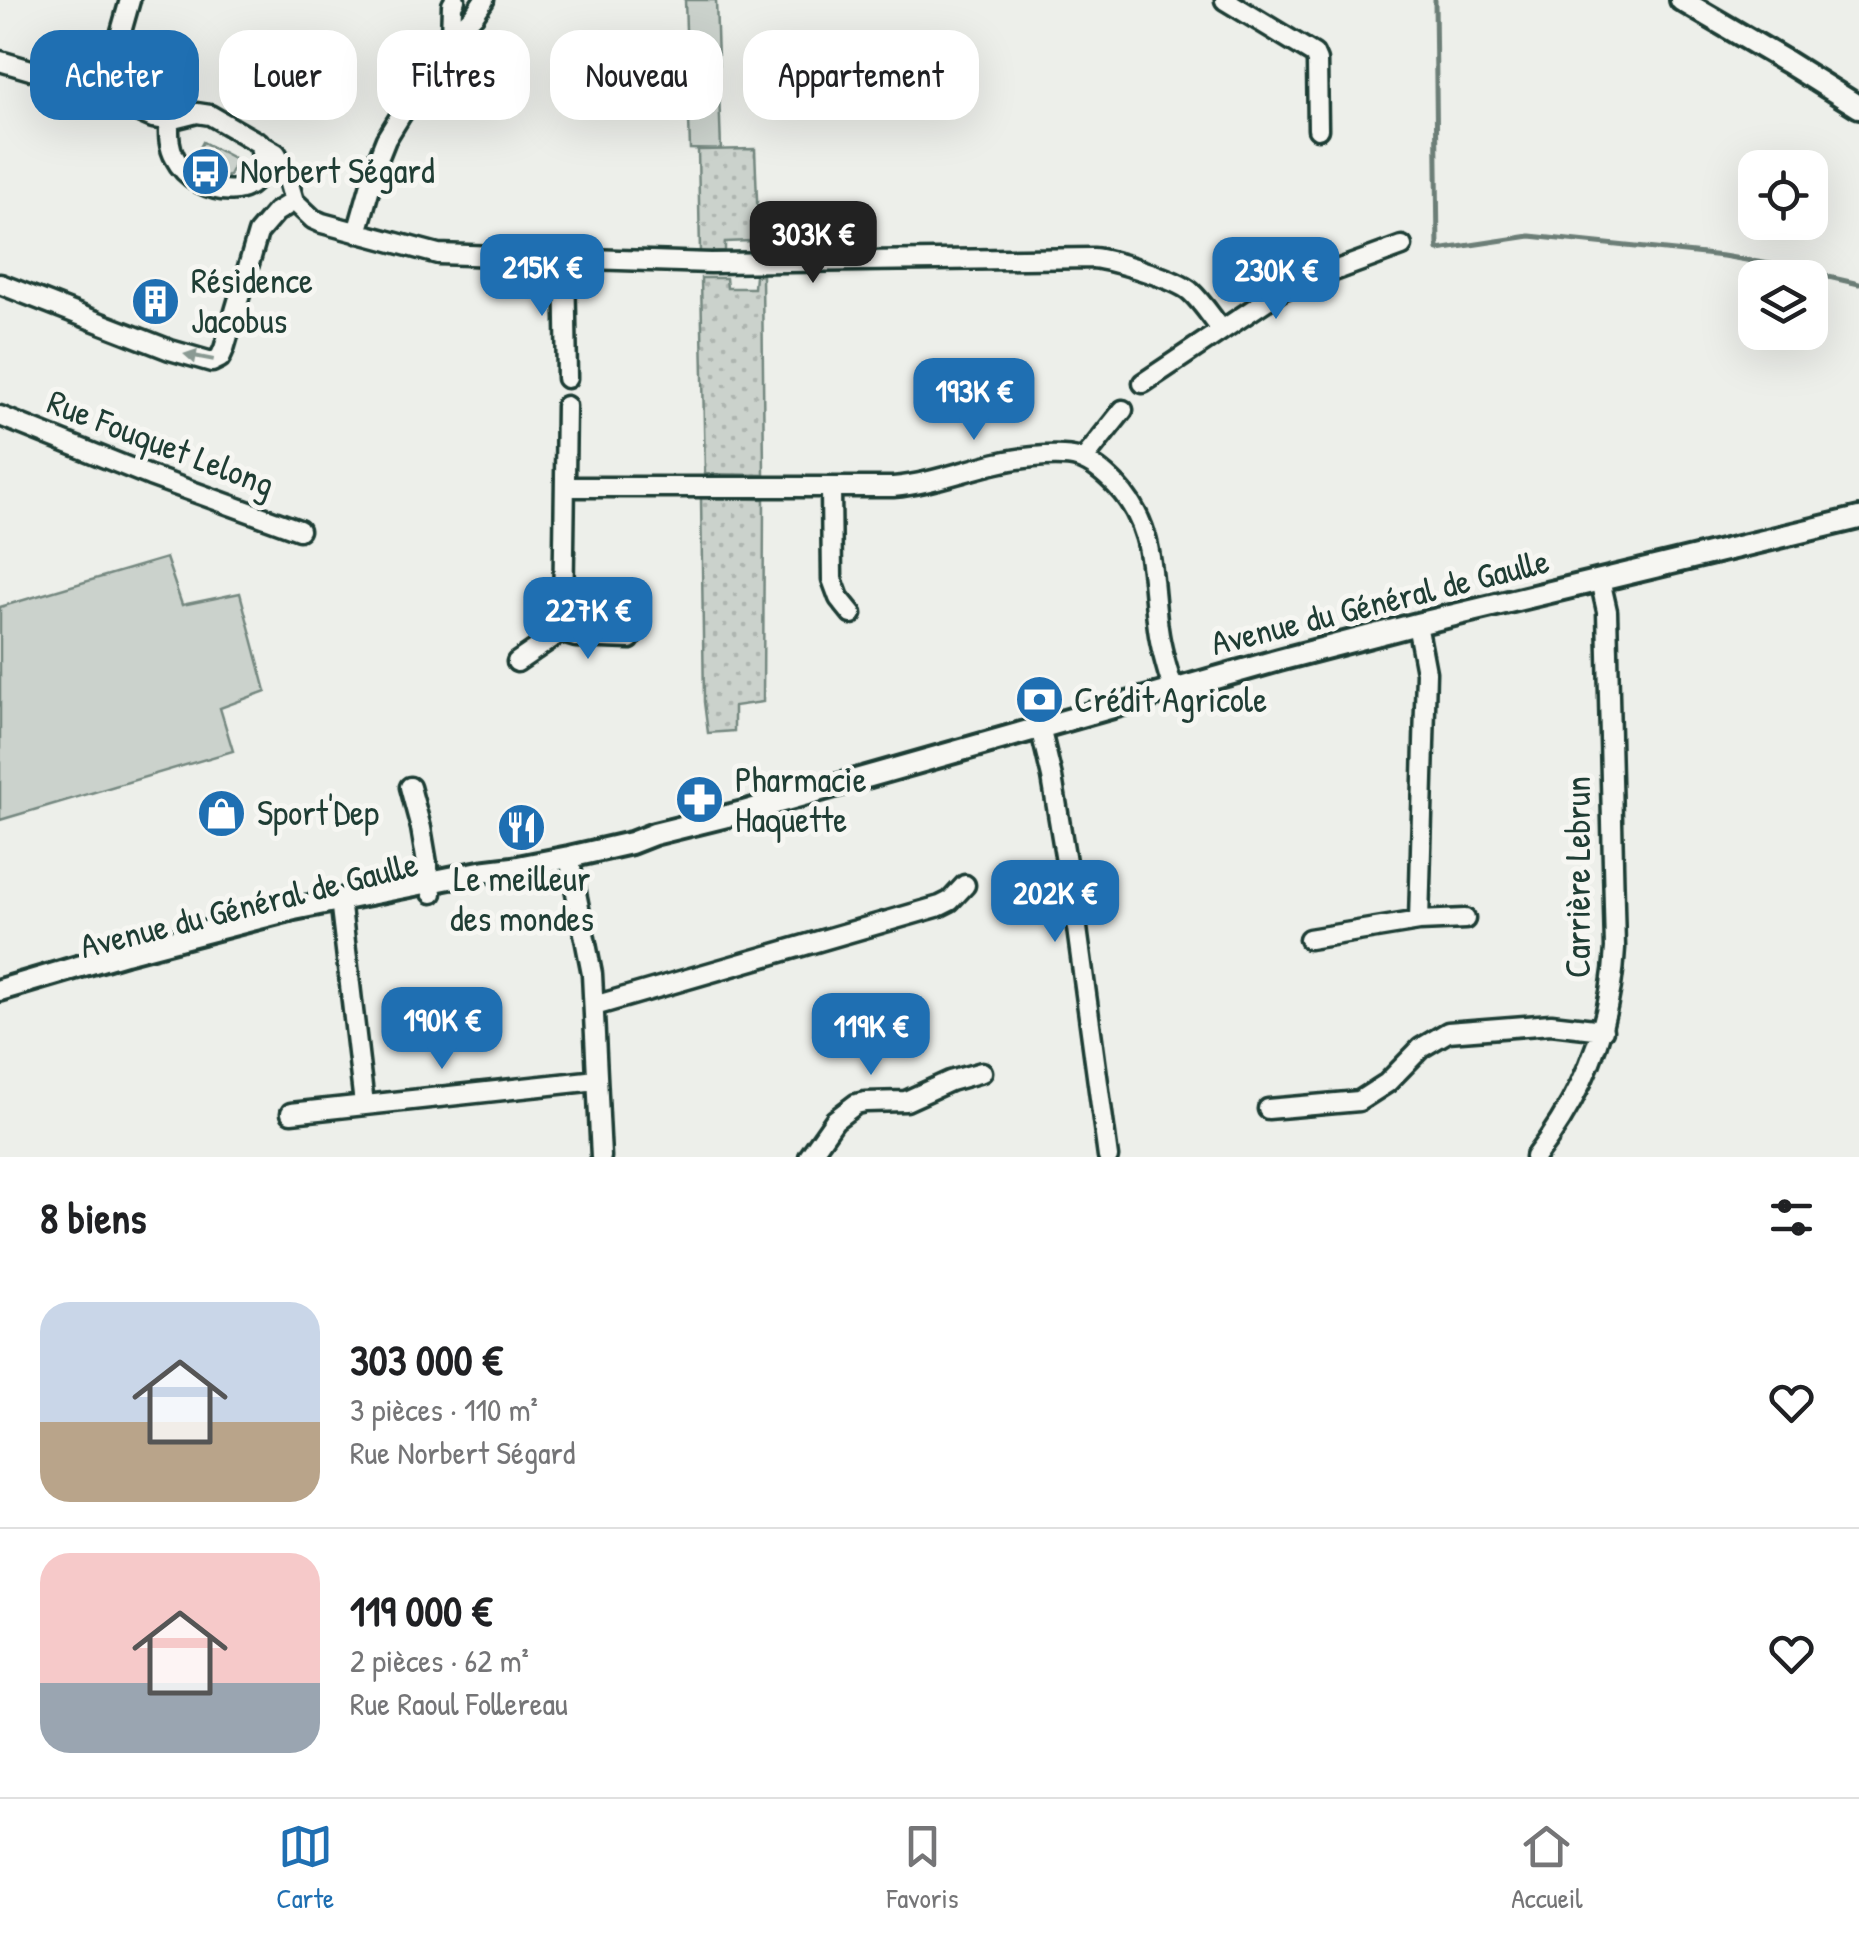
<!DOCTYPE html>
<html lang="fr">
<head>
<meta charset="utf-8">
<style>
	:root { --surface:#fff; --page:#f2f2f2; --text:#202124; --muted:#757577; --line:#e0e0e0; --accent:#1f6fb2 }
	body { margin:0; font-family:"Patrick Hand",sans-serif; background:var(--page); color:var(--text); height:100vh; display:flex; flex-direction:column; font-size:38px; white-space:nowrap }
	* { box-sizing:border-box; margin:0 }
	p { font-size:32px; color:var(--muted) }
	.icon { flex:none; width:55px; height:55px; fill:none; stroke:currentColor; stroke-width:2; stroke-linecap:round; stroke-linejoin:round }
	.map { position:relative; height:1157px; overflow:hidden }
	.side { display:flex; flex-direction:column; background:var(--surface); flex:1 }
	.side>* { flex:none }
	.top-card { position:absolute; left:30px; top:30px; width:1000px; height:90px; display:flex; gap:20px }
	.fabs { position:absolute; left:1738px; top:150px; display:grid; gap:20px }
	.fabs a { display:grid; place-items:center; width:90px; height:90px; border-radius:20px; background:var(--surface); box-shadow:0 10px 40px #0002; font-size:50px }
	.price { position:absolute; translate:-50% -85px; padding:0 22px; border-radius:20px; background:var(--accent); color:#fff; font-size:32px; line-height:65px; filter:drop-shadow(0 2px 5px #0008) }
	.price::after { content:''; position:absolute; left:50%; top:60px; width:30px; height:22px; margin-left:-15px; background:inherit; clip-path:polygon(0 0,100% 0,50% 100%) }
	.price.active { background:#222; color:#fff }
	ul { padding:0; list-style:none }
	li { display:flex; align-items:center; gap:30px; height:250px; padding:0 40px }
	li+li { border-top:2px solid var(--line) }
	li span { display:grid; place-items:center; flex:none; width:280px; height:200px; border-radius:30px; color:#555 }
	li>.icon { margin-inline-start:auto }
	span .icon { width:120px; height:120px; fill:#fffc; stroke-width:1 }
	li b { font-size:42px }
	h2 { display:flex; justify-content:space-between; align-items:center; height:120px; padding:0 40px; font-size:42px }
	.pill { padding:0 35px; border-radius:30px; background:var(--surface); box-shadow:0 10px 40px #0002; font-size:35px; line-height:90px }
	.pill.active { background:var(--accent); color:#fff }
	.tabs { display:flex; justify-content:space-around; align-items:center; height:140px; border-top:2px solid var(--line); background:var(--surface); font-size:28px; color:var(--muted) }
	.tabs a { display:grid; justify-items:center; gap:5px }
	.tabs .active { color:var(--accent) }
	.map>svg:first-child { display:block }
	.grass { fill:#cbd2cc; stroke:#758880; stroke-width:2.5 }
	.park { fill:url(#park-dots); stroke:#758880; stroke-width:2.5 }
	.lines { fill:none; stroke-linecap:round; stroke-linejoin:round }
	.stream { stroke:#6c7e77; stroke-width:5 }
	.minor-casing { stroke:#1f3d34; stroke-width:25 }
	.major-casing { stroke:#1f3d34; stroke-width:28 }
	.minor { stroke:#f6f6f2; stroke-width:18 }
	.major { stroke:#f6f6f2; stroke-width:20 }
	.oneway { fill:#8a9a93 }
	.labels { text-anchor:middle; stroke-width:10; stroke-linejoin:round; paint-order:stroke }
	.poi-label { font-size:35px; fill:#1f3d34; stroke:#f6f6f2; text-anchor:start }
	.street-label { font-size:35px; fill:#1f3d34; stroke:#f6f6f2 }
</style>
</head>
<body>
<div class="map">
<svg width="1859" height="1157" viewBox="0 0 1859 1157">
	<defs>
		<pattern id="park-dots" width="8" height="8" patternUnits="userSpaceOnUse" patternTransform="scale(2.5)"><rect width="8" height="8" fill="#cbd2cc"/><path d="M2 2h.1M6 6h.1" fill="none" stroke="#aeb5b0" stroke-width="1.8" stroke-linecap="round"/></pattern>
	</defs>
	<rect width="100%" height="100%" fill="#edefea"/>
	<filter id="ink" filterUnits="userSpaceOnUse"><feTurbulence type="fractalNoise" baseFrequency=".01" numOctaves="2"/><feDisplacementMap in="SourceGraphic" scale="20" xChannelSelector="R" yChannelSelector="G"/><feConvolveMatrix kernelMatrix="1 2 1 2 8 2 1 2 1" color-interpolation-filters="sRGB"/></filter>
	<g filter="url(#ink)">
		<path class="grass" d="M685,0h31l5,150 -31,-1z
			M203,142l34,18 -9,17 -34,-18z
			M166,558l16,47 58,-12 26,98 -46,17 13,43 -233,69v-213z"/>
		<path class="park" d="M755,149l4,101 -7,1 -1,-10 -26,1v9l-25,1 -2,-102z
			M762,275l2,200 -59,-1 -4,-196h25l1,10h27l1,-12z
			M701,498l63,1 -1,203 -29,4v25l-26,2 -4,-31z"/>
		<g class="lines">
			<path class="stream" d="M1435,0l3,250 92,-14 193,20 58,10 78,18"/>
			<defs>
				<path id="minor" d="M1225,0l89,54 3,7 1,68
					M451,37l1,-32 3,-5
					M0,61l65,19 88,38 16,2 28,-7 13,2 66,38 8,14 10,34 19,18 9,4 116,31 273,9 382,-5c19,2 84,21 98,34 12,11 21,26 31,38
					M97,93l20,-47 13,-46
					M169,120c0,13 -1,26 6,38 21,42 102,50 84,-16
					M357,233l21,-74 8,-20 59,-95 29,-29 10,-15
					M565,260l2,118
					M0,284l170,66 42,12 8,-4 4,-9 34,-116 18,-21 18,-11
					M1143,383l139,-93 120,-44
					M0,416l150,60 149,54
					M1084,459l39,-49
					M565,487h328c48,-4 92,-26 141,-30 39,-4 54,-1 82,28 42,44 34,94 43,150 4,23 11,45 18,66
					M831,487l1,92 7,19 13,16
					M1417,624l9,48 -7,249
					M559,632l17,5 54,2
					M517,662l38,-26 8,-16 3,-214
					M1040,727l12,50 25,151 31,229
					M410,787l11,41 11,65
					M569,857l23,117 9,183
					M340,899l24,205
					M1309,939l110,-18 46,-2
					M594,1006l346,-100 10,-5 15,-16
					M1268,1109l91,-8 28,-18 34,-35 27,-16 103,-8 52,6
					M291,1113l306,-33
					M809,1157l26,-37 21,-16 9,-2 41,-1 44,-20 32,-9
					M1535,1157c48,-62 76,-130 80,-209l-8,-337 -7,-31"/>
				<path id="major" d="M1681,0l106,62 72,45
					M0,990l125,-37 169,-44 186,-37 33,-4 56,-11 62,-14 23,-9 89,-22 536,-152 138,-36 442,-106"/>
			</defs>
			<use href="#minor" class="minor-casing"/>
			<use href="#major" class="major-casing"/>
			<use href="#minor" class="minor"/>
			<use href="#major" class="major"/>
		</g>
		<defs><path id="oneway-solid" d="M-6-.8H1V-3.2L6.5 0L1 3.2V.8H-6Z" transform="scale(2.5)"/></defs>
		<use class="oneway" href="#oneway-solid" transform="translate(199 357) rotate(-169)"/>
	</g>
	<defs>
		<symbol id="bus-disc" viewBox="-11 -11 22 22"><circle r="9.5" fill="#1f6fb2" stroke="#f6f6f2"/><path d="M-5-6H5V4H4V6H2V4H-2V6H-4V4H-5ZM-3.5-4V0h7V-4ZM-3.5 1.2v1.5H-2V1.2ZM2 1.2v1.5H3.5V1.2Z" fill="#fff"/></symbol>
		<symbol id="building-disc" viewBox="-11 -11 22 22"><circle r="9.5" fill="#1f6fb2" stroke="#f6f6f2"/><path d="M-4-6H4V6H1V3H-1V6H-4ZM-2.5-4.3h1.7v1.8h-1.7ZM.8-4.3h1.7v1.8H.8ZM-2.5-1h1.7V.8h-1.7ZM.8-1h1.7V.8H.8Z" fill="#fff"/></symbol>
		<symbol id="bank-disc" viewBox="-11 -11 22 22"><circle r="9.5" fill="#1f6fb2" stroke="#f6f6f2"/><path d="M-6-4H6V4H-6ZM0-2.3a2.3 2.3 0 1 0 0 4.6a2.3 2.3 0 1 0 0-4.6Z" fill="#fff"/></symbol>
		<symbol id="pharmacy-disc" viewBox="-11 -11 22 22"><circle r="9.5" fill="#1f6fb2" stroke="#f6f6f2"/><path d="M-2-6h4v4h4v4h-4v4h-4v-4h-4v-4h4Z" fill="#fff"/></symbol>
		<symbol id="shop-disc" viewBox="-11 -11 22 22"><circle r="9.5" fill="#1f6fb2" stroke="#f6f6f2"/><path d="M-5-2.5h2.3a2.7 3.5 0 0 1 5.4 0H5L5.5 6h-11ZM-1.5-2.5h3a1.5 2.3 0 0 0-3 0Z" fill="#fff"/></symbol>
		<symbol id="restaurant-disc" viewBox="-11 -11 22 22"><circle r="9.5" fill="#1f6fb2" stroke="#f6f6f2"/><path d="M-5-6h1v4h1v-4h1v4h1v-4h1v5L-1.5 .5V6h-2V.5L-5-1ZM5-6V6H3V1.5H1.5Q1.5-4 5-6Z" fill="#fff"/></symbol>
	</defs>
	<g fill-rule="evenodd">
		<use href="#bus-disc" x="178" y="144" width="55" height="55"/>
		<use href="#building-disc" x="128" y="274" width="55" height="55"/>
		<use href="#bank-disc" x="1012" y="672" width="55" height="55"/>
		<use href="#pharmacy-disc" x="672" y="772" width="55" height="55"/>
		<use href="#shop-disc" x="194" y="786" width="55" height="55"/>
		<use href="#restaurant-disc" x="494" y="800" width="55" height="55"/>
	</g>
	<g class="labels">
		<g class="poi-label">
			<text x="240" y="183">Norbert Ségard</text>
			<text x="191" y="293">Résidence<tspan x="191" dy="40">Jacobus</tspan></text>
			<text x="1074" y="712">Crédit Agricole</text>
			<text x="735" y="792">Pharmacie<tspan x="735" dy="40">Haquette</tspan></text>
			<text x="257" y="825">Sport'Dep</text>
			<text x="522" y="891" text-anchor="middle">Le meilleur<tspan x="522" dy="40">des mondes</tspan></text>
		</g>
		<g class="street-label">
			<text transform="translate(161 443) rotate(21)" y="12">Rue Fouquet Lelong</text>
			<text transform="translate(1380 602) rotate(-14)" y="12">Avenue du Général de Gaulle</text>
			<text transform="translate(1578 877) rotate(-90)" y="12">Carrière Lebrun</text>
			<text transform="translate(249 905) rotate(-14)" y="12">Avenue du Général de Gaulle</text>
		</g>
	</g>
</svg>
<div class="fabs">
<a><svg class="icon" aria-label="locate" viewBox="0 0 24 24"><circle cx="12" cy="12" r="6"/><path d="M12 2v4M12 18v4M2 12h4M18 12h4"/></svg></a>
<a><svg class="icon" aria-label="layers" viewBox="0 0 24 24"><path d="M12 4l9 5-9 5-9-5zM3 14l9 5 9-5"/></svg></a>
</div>
<b class="price active" style="left:813px;top:286px">303K €</b>
<b class="price" style="left:542px;top:319px">215K €</b>
<b class="price" style="left:1276px;top:322px">230K €</b>
<b class="price" style="left:974px;top:443px">193K €</b>
<b class="price" style="left:588px;top:662px">227K €</b>
<b class="price" style="left:1055px;top:945px">202K €</b>
<b class="price" style="left:442px;top:1072px">190K €</b>
<b class="price" style="left:871px;top:1078px">119K €</b>
<div class="top-card">
<a class="pill active">Acheter</a>
<a class="pill">Louer</a>
<a class="pill">Filtres</a>
<a class="pill">Nouveau</a>
<a class="pill">Appartement</a>
</div>
</div>
<section class="side">
<h2>8 biens<svg class="icon" aria-label="filters" viewBox="0 0 24 24"><path d="M4 7h16M4 17h16"/><circle cx="9" cy="7" r="2"/><circle cx="15" cy="17" r="2"/></svg></h2>
<ul>
<li><span style="background:linear-gradient(#c9d6e8 60%,#b9a48a 0)"><svg class="icon" aria-label="home" viewBox="0 0 24 24"><path d="M3 11l9-7 9 7M6 9v11h12V9"/></svg></span><div><b>303 000 €</b><p>3 pièces · 110 m²</p><p>Rue Norbert Ségard</p></div><svg class="icon" aria-label="heart" viewBox="0 0 24 24"><path d="M12 20l-8-8c-3-5 5-10 8-4 3-6 11-1 8 4z"/></svg></li>
<li><span style="background:linear-gradient(#f6c9c9 65%,#9aa5b1 0)"><svg class="icon" aria-label="home" viewBox="0 0 24 24"><path d="M3 11l9-7 9 7M6 9v11h12V9"/></svg></span><div><b>119 000 €</b><p>2 pièces · 62 m²</p><p>Rue Raoul Follereau</p></div><svg class="icon" aria-label="heart" viewBox="0 0 24 24"><path d="M12 20l-8-8c-3-5 5-10 8-4 3-6 11-1 8 4z"/></svg></li>
</ul>
</section>
<nav class="tabs">
<a class="active"><svg class="icon" aria-label="map" viewBox="0 0 24 24"><path d="M3 6l6-2 6 2 6-2v14l-6 2-6-2-6 2zM9 4v14M15 6v14"/></svg>Carte</a>
<a><svg class="icon" aria-label="saved" viewBox="0 0 24 24"><path d="M7 4h10v16l-5-4-5 4z"/></svg>Favoris</a>
<a><svg class="icon" aria-label="home" viewBox="0 0 24 24"><path d="M3 11l9-7 9 7M6 9v11h12V9"/></svg>Accueil</a>
</nav>
</body>
</html>
